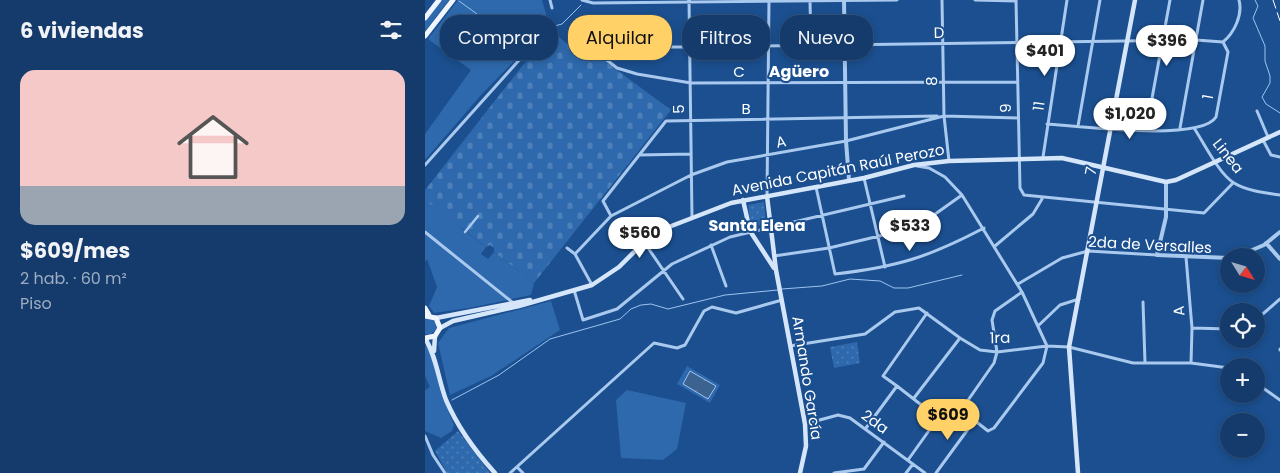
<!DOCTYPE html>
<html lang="es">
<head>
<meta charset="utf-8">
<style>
	:root { --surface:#143b6b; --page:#1d4271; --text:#f1f3f6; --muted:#9dadc1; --line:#33557e; --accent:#ffd166 }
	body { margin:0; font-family:Poppins,sans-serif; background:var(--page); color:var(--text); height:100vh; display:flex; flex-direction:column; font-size:19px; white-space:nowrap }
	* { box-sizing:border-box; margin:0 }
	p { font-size:16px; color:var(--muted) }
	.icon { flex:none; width:28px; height:28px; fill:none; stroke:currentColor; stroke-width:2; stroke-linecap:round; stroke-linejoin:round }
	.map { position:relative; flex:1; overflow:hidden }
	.panel { display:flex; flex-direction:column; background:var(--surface); width:425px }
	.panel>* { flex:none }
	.hud { position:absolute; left:15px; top:15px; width:475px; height:45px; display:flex; gap:10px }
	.needle { width:32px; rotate:127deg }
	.fabs { position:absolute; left:795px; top:248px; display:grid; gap:10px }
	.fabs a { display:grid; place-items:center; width:45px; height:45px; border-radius:50%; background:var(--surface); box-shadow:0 2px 8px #0003,0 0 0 1px var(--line); font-size:25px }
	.price { position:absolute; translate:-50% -42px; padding:0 11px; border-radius:18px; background:#fff; color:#222; font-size:16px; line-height:32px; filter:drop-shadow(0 1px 2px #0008) }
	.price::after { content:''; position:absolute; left:50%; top:30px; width:15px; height:11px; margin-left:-8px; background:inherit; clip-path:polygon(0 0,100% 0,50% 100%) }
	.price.selected { background:var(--accent); color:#111 }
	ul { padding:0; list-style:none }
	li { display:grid; align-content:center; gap:10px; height:265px; padding:0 20px }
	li+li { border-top:1px solid var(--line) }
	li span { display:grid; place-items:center; height:155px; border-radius:15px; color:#555 }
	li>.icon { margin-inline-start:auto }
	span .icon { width:90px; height:90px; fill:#fffc; stroke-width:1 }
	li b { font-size:21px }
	h2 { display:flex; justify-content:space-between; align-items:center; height:60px; padding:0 20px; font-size:21px }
	.chip { padding:0 18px; border-radius:20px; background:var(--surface); box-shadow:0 2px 8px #0003,0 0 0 1px var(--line); font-size:18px; line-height:45px }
	.chip.selected { background:var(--accent); color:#111 }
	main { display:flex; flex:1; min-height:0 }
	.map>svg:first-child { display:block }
	.grass { fill:#2e69ad }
	.cemetery { fill:url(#cemetery-stones) }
	.park { fill:url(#park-dots) }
	.water { fill:url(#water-ripples); stroke:#9cc4f0 }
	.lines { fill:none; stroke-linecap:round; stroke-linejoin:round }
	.stream { stroke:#9cc4f0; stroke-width:1 }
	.pedestrian { stroke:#a9c9ee; stroke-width:2.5 }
	.minor { stroke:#a9c9ee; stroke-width:3 }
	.tertiary { stroke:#a9c9ee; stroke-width:4 }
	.secondary { stroke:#d6e6fa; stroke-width:4.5 }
	.primary { stroke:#f0f6ff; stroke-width:5 }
	.rail { stroke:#fff; stroke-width:1; stroke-dasharray:9 4; stroke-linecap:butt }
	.labels { text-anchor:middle; stroke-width:4; stroke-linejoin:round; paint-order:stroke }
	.street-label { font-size:15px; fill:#fff; stroke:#1b4f8f }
	.neighbourhood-label { font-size:16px; font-weight:bold; fill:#fff; stroke:#1b4f8f }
</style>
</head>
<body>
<main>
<section class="panel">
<h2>6 viviendas<svg class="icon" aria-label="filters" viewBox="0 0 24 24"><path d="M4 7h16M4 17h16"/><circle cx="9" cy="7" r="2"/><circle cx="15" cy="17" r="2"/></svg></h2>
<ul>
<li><span style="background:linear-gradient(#f6c9c9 75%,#9aa5b1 0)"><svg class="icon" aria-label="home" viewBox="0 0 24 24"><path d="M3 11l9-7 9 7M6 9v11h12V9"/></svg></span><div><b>$609/mes</b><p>2 hab. · 60 m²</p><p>Piso</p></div></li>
</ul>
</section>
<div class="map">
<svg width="855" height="473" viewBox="0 0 855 473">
	<defs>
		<pattern id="cemetery-stones" width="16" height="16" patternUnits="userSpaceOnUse" patternTransform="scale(1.25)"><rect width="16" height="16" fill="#2e69ad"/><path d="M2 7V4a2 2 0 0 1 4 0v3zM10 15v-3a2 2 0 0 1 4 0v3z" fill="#4d80b9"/></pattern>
		<pattern id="park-dots" width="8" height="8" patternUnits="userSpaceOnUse" patternTransform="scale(1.25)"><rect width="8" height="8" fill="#2e69ad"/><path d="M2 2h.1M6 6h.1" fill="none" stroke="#4d80b9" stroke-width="1.8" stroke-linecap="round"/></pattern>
		<pattern id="water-ripples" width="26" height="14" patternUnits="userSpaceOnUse" patternTransform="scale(1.25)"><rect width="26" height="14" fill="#3c6290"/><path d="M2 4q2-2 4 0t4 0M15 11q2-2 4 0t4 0" fill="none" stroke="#597aa1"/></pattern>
	</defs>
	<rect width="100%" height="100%" fill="#1b4f8f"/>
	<path class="grass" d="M17,0h7l-24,31v-10z
		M33,0h84l7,25 -68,70 -56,65v-26l46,-64 -43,-31z
		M0,191l38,39 23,17 -5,7 7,5 6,-7 40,31 -3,12 -62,13 -35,5 -5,-7 8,-19 -10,-28 -2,3z
		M126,301l9,29 -69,46 -41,19 -12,-52 11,-15z
		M0,318l9,1 4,9 -8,7 -5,-1z
		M0,345l8,12 8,37 13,31 -2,6 -11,7 -16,-7v-41l5,-3 -5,-11z
		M262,366l33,19 -10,18 -33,-19z
		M202,390l59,13 -9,46 -14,11 -42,-2 -5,-58z"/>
	<path class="cemetery" d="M131,35l18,14 5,-7 92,68 -137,173 -40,-31v-4l-4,-3 -4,2 -61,-47v-10l98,-125z"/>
	<path class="park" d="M339,202l2,22 -15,3 -3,-22z
		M432,342l3,21 -26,5 -4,-21z
		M33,431l32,42h-43l-12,-22z"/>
	<path class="water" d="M265,371l26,15 -8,13 -25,-15z"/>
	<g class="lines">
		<path class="stream" d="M830,0l3,6 -5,12 12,28v15l5,15v7l-8,14 4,7 14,9
			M34,1l18,13 15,15 33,5 37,-10 19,-19
			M357,289l40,-3 28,-7 30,2 14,7h14l54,-13
			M27,400l47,-25 51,-36 70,-20 11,-10 10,-4 10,-1 17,5 57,-14 53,-5"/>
		<path class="pedestrian" d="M40,232l13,-16"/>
		<path class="minor" d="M125,0l2,8
			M157,0l11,3 304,-3
			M264,0l3,217
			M517,0l2,116 5,45
			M550,0l41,1
			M591,0l4,188 4,7 180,18 29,-30
			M385,1l1,44
			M798,42c11,-9 20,-27 16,-42
			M165,47h100l506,-7 27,2
			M165,47l27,21 20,6 54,9 326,-1
			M832,111l11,26
			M622,124c30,2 154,18 169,-7l12,-65 -5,-10
			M653,126l22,-126
			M755,128l23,-128
			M769,128c10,15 25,46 40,55 13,8 32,10 46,12
			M721,131l24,-131
			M838,140l8,15 9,2
			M214,155l52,-1
			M618,157l24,-157
			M0,165l113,-126 13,-7
			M492,166l12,2 16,9 17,18 60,97 25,54 -4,17 -49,65 -6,3 -24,-19v-6l30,-43 3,-11 -5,-32 3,-9 27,-19
			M439,178l21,89
			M391,187l19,87c62,-7 94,-17 149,-46
			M342,196l2,-196
			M186,216l-8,-15 63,-80 271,-5
			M0,232l87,70
			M219,242l39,57
			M286,245l15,41
			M570,246l38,-32 9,-15
			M142,248l8,6 17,31
			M150,254l36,-38 80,-41 36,-13 119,-21 98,-25 74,2
			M349,256l55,-8 88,-21 45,-32
			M761,257l6,71 -1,35
			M593,284l44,-26 26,-7 69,4
			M149,290l9,30 34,-11 55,-45 58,-27 174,-41
			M718,302l2,61
			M832,319l23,-20
			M614,325l21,-20 19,-6
			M767,328l37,1
			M365,346l75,-12 30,-22 24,-4 41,30 20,12 17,2 50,-6 22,1 64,16h58l38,5
			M855,349v1
			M831,383l24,17
			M472,386l-14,-10 44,-63
			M489,398l46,-60
			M380,424l33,-9 12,3 75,55
			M441,428l31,-42 41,32 -30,42
			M0,436l8,19 12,18
			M92,467l6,6
			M85,473l144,-130 23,5 8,-3 19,-34 8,-4 24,6 46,-13
			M409,473l30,-4 20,-27
			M481,473l7,-9
			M511,473l38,-52"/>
		<path class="tertiary" d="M419,0l2,141 3,39
			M741,182v35l-9,38 72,3
			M841,243l14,16
			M813,256l26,-11 16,-13"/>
		<path class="secondary" d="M342,196l9,74 29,154 1,22 -6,27
			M318,200l7,31 24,37
			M11,318l94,-18
			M15,328l13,-7 66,-15 73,-21 27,-18 25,-25 17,-12 70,-27 133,-25 50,-13 35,-4 113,-3 104,24 10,-2 104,-48
			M0,338c12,20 13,41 21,62 12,28 29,51 49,73
			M9,351l1,-15
			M653,473l-9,-126 66,-347"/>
		<path class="primary" d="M0,18l14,-18
			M0,36l28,-36
			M0,308l4,7
			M0,316l11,2 4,10 -5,8 -10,2"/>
		<path class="rail" d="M848,0l7,21"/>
	</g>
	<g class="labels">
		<g class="street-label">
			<text transform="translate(514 33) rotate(-1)" y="5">D</text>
			<text x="314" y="77">C</text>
			<text transform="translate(507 81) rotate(-91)" y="5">8</text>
			<text transform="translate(783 97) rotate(-80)" y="5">1</text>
			<text transform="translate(614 106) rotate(-82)" y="5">11</text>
			<text transform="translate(581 108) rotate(-91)" y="5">9</text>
			<text transform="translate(254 109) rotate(-90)" y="5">5</text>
			<text x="321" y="114">B</text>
			<text transform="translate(356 142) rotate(-11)" y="5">A</text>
			<text transform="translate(803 156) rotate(52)" y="5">Linea</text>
			<text transform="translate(413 170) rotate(-11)" y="5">Avenida Capitán Raúl Perozo</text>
			<text transform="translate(666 171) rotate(-79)" y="5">7</text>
			<text transform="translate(725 245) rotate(3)" y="5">2da de Versalles</text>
			<text transform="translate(754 311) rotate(-95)" y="5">A</text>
			<text transform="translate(575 338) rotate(-1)" y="5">1ra</text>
			<text transform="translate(382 378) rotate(81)" y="5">Armando García</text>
			<text transform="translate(450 422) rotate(36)" y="5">2da</text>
		</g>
		<g class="neighbourhood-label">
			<text x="374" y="77">Agüero</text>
			<text x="332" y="231">Santa Elena</text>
		</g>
	</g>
</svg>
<div class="fabs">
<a><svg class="needle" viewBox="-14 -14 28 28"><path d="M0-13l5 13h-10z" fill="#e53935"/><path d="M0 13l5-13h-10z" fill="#9dadc1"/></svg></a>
<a><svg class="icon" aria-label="locate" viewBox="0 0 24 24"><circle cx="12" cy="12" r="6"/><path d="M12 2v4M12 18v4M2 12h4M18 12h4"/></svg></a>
<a>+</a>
<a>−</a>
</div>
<b class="price" style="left:742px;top:67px">$396</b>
<b class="price" style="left:620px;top:77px">$401</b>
<b class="price" style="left:705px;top:140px">$1,020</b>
<b class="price" style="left:485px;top:252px">$533</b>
<b class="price" style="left:215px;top:259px">$560</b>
<b class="price selected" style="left:523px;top:441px">$609</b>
<div class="hud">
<a class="chip">Comprar</a>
<a class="chip selected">Alquilar</a>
<a class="chip">Filtros</a>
<a class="chip">Nuevo</a>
</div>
</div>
</main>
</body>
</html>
